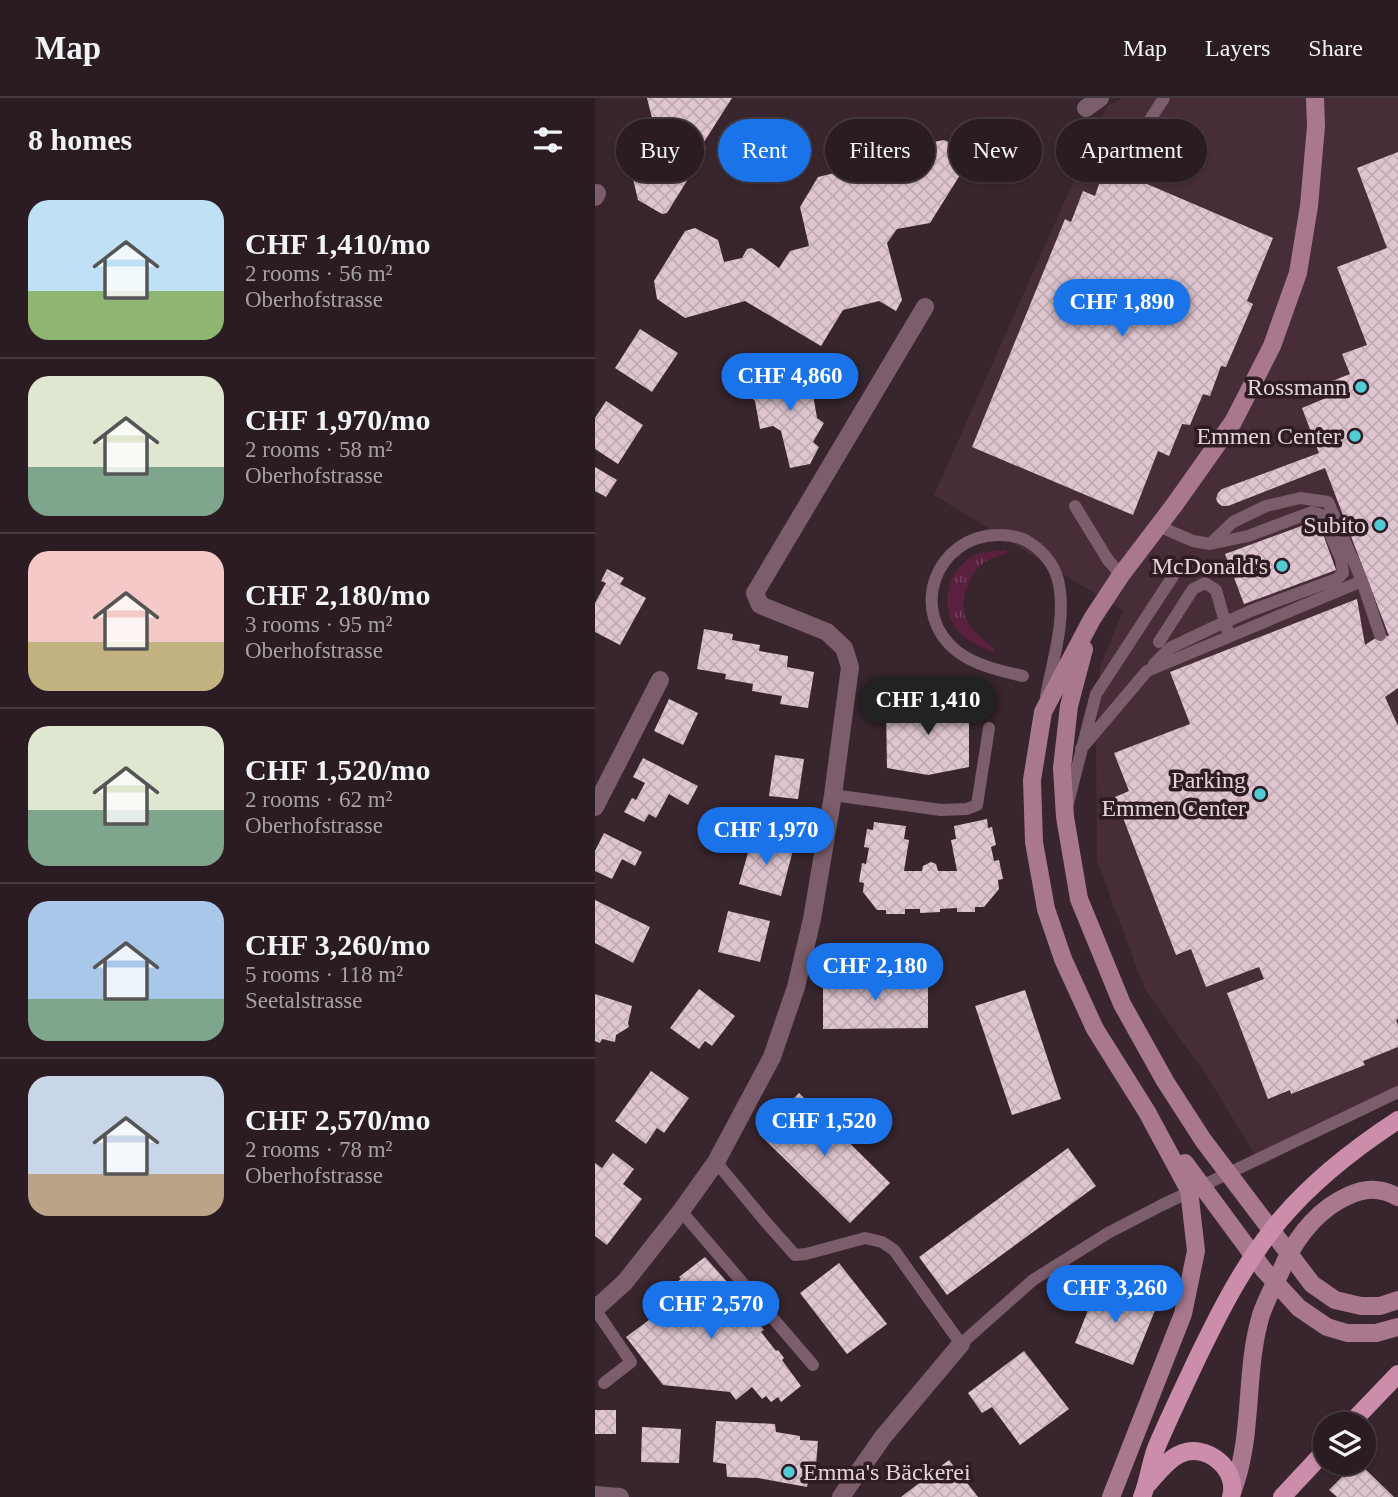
<!DOCTYPE html>
<html lang="en">
<head>
<meta charset="utf-8">
<style>
	:root { --surface:#2a1c22; --page:#32252a; --text:#f1f3f6; --muted:#a5a1a5; --line:#463a40; --accent:#1a73e8 }
	body { margin:0; font-family:"Times New Roman",serif; background:var(--page); color:var(--text); height:100vh; display:flex; flex-direction:column; font-size:26px; white-space:nowrap }
	* { box-sizing:border-box; margin:0 }
	p { font-size:23px; color:var(--muted) }
	.icon { flex:none; width:38px; height:38px; fill:none; stroke:currentColor; stroke-width:2; stroke-linecap:round; stroke-linejoin:round }
	.map { position:relative; flex:1; overflow:hidden }
	.side { display:flex; flex-direction:column; background:var(--surface); width:595px }
	.side>* { flex:none }
	.top-card { position:absolute; left:21px; top:21px; width:665px; height:63px; display:flex; gap:14px }
	.buttons { position:absolute; left:718px; top:1314px; display:grid; gap:14px }
	.buttons a { display:grid; place-items:center; width:63px; height:63px; border-radius:50%; background:var(--surface); box-shadow:0 2px 5px #0004,0 0 0 2px var(--line); font-size:35px }
	.price { position:absolute; translate:-50% -60px; padding:0 16px; border-radius:24px; background:var(--accent); color:#fff; font-size:23px; line-height:46px; filter:drop-shadow(0 2px 4px #0008) }
	.price::after { content:''; position:absolute; left:50%; top:42px; width:21px; height:16px; margin-left:-10px; background:inherit; clip-path:polygon(0 0,100% 0,50% 100%) }
	.price.current { background:#222; color:#fff }
	ul { padding:0; list-style:none }
	li { display:flex; align-items:center; gap:21px; height:175px; padding:0 28px }
	li+li { border-top:2px solid var(--line) }
	li span { display:grid; place-items:center; flex:none; width:196px; height:140px; border-radius:21px; color:#555 }
	li>.icon { margin-inline-start:auto }
	span .icon { width:84px; height:84px; fill:#fffc; stroke-width:1 }
	li b { font-size:30px }
	h2 { display:flex; justify-content:space-between; align-items:center; height:84px; padding:0 28px; font-size:30px }
	.chip { padding:0 24px; border-radius:32px; background:var(--surface); box-shadow:0 2px 5px #0004,0 0 0 2px var(--line); font-size:24px; line-height:63px }
	.chip.current { background:var(--accent); color:#fff }
	header { display:flex; align-items:center; gap:42px; box-sizing:border-box; height:98px; padding:0 35px; background:var(--surface); border-bottom:2px solid var(--line) }
	header strong { font-size:33px }
	nav { display:flex; gap:38px; margin-inline-start:auto; font-size:24px }
	main { display:flex; flex:1; min-height:0 }
	.map>svg:first-child { display:block }
	.built { fill:#462d38 }
	.grass { fill:url(#grass-tufts) }
	.building { fill:url(#building-cross-hatch) }
	.lines { fill:none; stroke-linecap:round; stroke-linejoin:round }
	.lane { stroke:#7c5d6b; stroke-width:12 }
	.street { stroke:#7c5d6b; stroke-width:18 }
	.secondary { stroke:#a9788e; stroke-width:18 }
	.primary { stroke:#cc8daa; stroke-width:18 }
	.poi-dot { fill:#51ccd4; stroke:#2e1b24; stroke-width:2.5 }
	.labels { text-anchor:middle; stroke-width:7; stroke-linejoin:round; paint-order:stroke }
	.poi-label { font-size:24px; fill:#e1d4d9; stroke:#2e1b24; text-anchor:end }
</style>
</head>
<body>
<header>
<strong>Map</strong>
<nav><a>Map</a><a>Layers</a><a>Share</a></nav>
</header>
<main>
<section class="side">
<h2>8 homes<svg class="icon" aria-label="filters" viewBox="0 0 24 24"><path d="M4 7h16M4 17h16"/><circle cx="9" cy="7" r="2"/><circle cx="15" cy="17" r="2"/></svg></h2>
<ul>
<li><span style="background:linear-gradient(#bfe0f5 65%,#8fb573 0)"><svg class="icon" aria-label="home" viewBox="0 0 24 24"><path d="M3 11l9-7 9 7M6 9v11h12V9"/></svg></span><div><b>CHF 1,410/mo</b><p>2 rooms · 56 m²</p><p>Oberhofstrasse</p></div></li>
<li><span style="background:linear-gradient(#dfe7d0 65%,#7fa58c 0)"><svg class="icon" aria-label="home" viewBox="0 0 24 24"><path d="M3 11l9-7 9 7M6 9v11h12V9"/></svg></span><div><b>CHF 1,970/mo</b><p>2 rooms · 58 m²</p><p>Oberhofstrasse</p></div></li>
<li><span style="background:linear-gradient(#f6c9c9 65%,#c2b280 0)"><svg class="icon" aria-label="home" viewBox="0 0 24 24"><path d="M3 11l9-7 9 7M6 9v11h12V9"/></svg></span><div><b>CHF 2,180/mo</b><p>3 rooms · 95 m²</p><p>Oberhofstrasse</p></div></li>
<li><span style="background:linear-gradient(#dfe7d0 60%,#7fa58c 0)"><svg class="icon" aria-label="home" viewBox="0 0 24 24"><path d="M3 11l9-7 9 7M6 9v11h12V9"/></svg></span><div><b>CHF 1,520/mo</b><p>2 rooms · 62 m²</p><p>Oberhofstrasse</p></div></li>
<li><span style="background:linear-gradient(#a9c7e8 70%,#7fa58c 0)"><svg class="icon" aria-label="home" viewBox="0 0 24 24"><path d="M3 11l9-7 9 7M6 9v11h12V9"/></svg></span><div><b>CHF 3,260/mo</b><p>5 rooms · 118 m²</p><p>Seetalstrasse</p></div></li>
<li><span style="background:linear-gradient(#c9d6e8 70%,#b9a48a 0)"><svg class="icon" aria-label="home" viewBox="0 0 24 24"><path d="M3 11l9-7 9 7M6 9v11h12V9"/></svg></span><div><b>CHF 2,570/mo</b><p>2 rooms · 78 m²</p><p>Oberhofstrasse</p></div></li>
</ul>
</section>
<div class="map">
<svg width="803" height="1399" viewBox="0 0 803 1399">
	<defs>
		<pattern id="grass-tufts" width="24" height="20" patternUnits="userSpaceOnUse" patternTransform="scale(1.75)"><rect width="24" height="20" fill="#5a203e"/><path d="M3 7l-1-3M5 7V3M7 7l1-3M15 17l-1-3M17 17v-4M19 17l1-3" fill="none" stroke="#714059"/></pattern>
		<pattern id="building-cross-hatch" width="8" height="8" patternUnits="userSpaceOnUse" patternTransform="scale(1.75)"><rect width="8" height="8" fill="#dfc5d0"/><path d="M0 0l8 8M0 8l8-8" fill="none" stroke="#c0aab3"/></pattern>
	</defs>
	<rect width="100%" height="100%" fill="#38252d"/>
	<path class="built" d="M528,0h275v991l-136,77 -57,-93 -60,-83 -48,-129 -1,-113 4,-82 23,-55 -189,-116 173,-389z"/>
	<path class="grass" d="M411,452v4c-7,2 -15,4 -21,8 -17,12 -27,40 -18,59 6,12 17,19 27,27l-1,4c-12,-5 -24,-10 -33,-19 -22,-23 -14,-62 13,-77 11,-5 21,-5 33,-6z"/>
	<path class="building" d="M52,0h85l-28,44 2,8 -39,63 -5,1 -24,-14 -14,-59 3,-5 28,-6z
		M349,42l9,4 7,31 -30,48 -33,6 -10,14 15,57 -6,11 -17,-10 -36,9 -22,36 -76,-45 -60,17 -28,-19 -3,-18 31,-50 10,-3 23,12 6,22 18,-4 5,-9 5,-1 27,20 11,-17 19,-5 -9,-39 18,-30 54,-13 20,12 20,-30z
		M803,54v536l-13,9 13,29v293l-2,1 2,5v22l-35,14 2,4 -74,29 -1,-4 -22,9 -41,-106 37,-14 -5,-12 -53,20 -15,-38 -15,6 -61,-158 14,-6 -15,-38 76,-29 -20,-52 187,-73 8,46 15,-10 9,1 -64,-168 -97,38h-6l-4,-3 -2,-4 2,-6 4,-4 97,-36 -17,-45 24,-10 -4,-13 28,-11 -8,-20 25,-9 -30,-78 50,-19 -30,-80z
		M510,68l168,72 -26,63 6,3 -27,63 -5,-1 -11,30 -7,-2 -13,31 -8,-1 -13,32 -11,-5 -25,64 -161,-68 93,-228 6,3 12,-31 12,5z
		M45,231l38,24 -26,39 -37,-24z
		M206,264l7,3 9,53 7,5 -11,19 6,5 -9,17 -20,4 -9,-37 -8,-5 -13,3 -5,-28 -6,-6 13,-22 6,4 25,-2z
		M11,303l37,24 -25,39 -23,-15v-31z
		M0,369l22,13 -11,17 -11,-6z
		M723,422l18,50 -92,34 -19,-50z
		M12,471l17,9 -4,6 26,14 -26,47 -25,-13v-29l11,-20 -5,-2z
		M109,531l29,5 -1,6 28,5 -1,6 29,5 -1,11 27,5 -6,36 -28,-4 2,-8 -30,-5 1,-7 -28,-5 1,-5 -29,-5z
		M74,601l29,14 -15,32 -29,-14z
		M334,601l40,7v61l-41,8 -41,-7 -1,-61z
		M180,657l29,4 -6,40 -29,-3z
		M48,660l55,28 -10,19 -19,-11 -13,24 -7,-4 -5,8 -20,-10 8,-14 4,2 9,-17 -12,-6z
		M392,721l1,9 4,-1 4,18 -5,2 3,14 5,-1 4,19 -5,1 1,9 -15,18h-9v5h-18v-4l-17,1v3l-20,1v-4h-15v5h-19v-4h-9l-14,-18 1,-9 -5,-1 3,-19 4,1 3,-16 -5,-1 3,-18 6,1 1,-8 32,4 -2,13 5,1 -5,31h18l1,-5 8,-4 5,2 2,7h19l-6,-31 5,-1 -2,-13z
		M9,735l38,19 -7,14 -13,-7 -10,20 -17,-8v-20z
		M157,741l41,11 -12,46 -42,-12z
		M0,802l55,27 -17,36 -38,-20z
		M133,813l42,10 -10,41 -42,-10z
		M333,879v51l-105,1v-51z
		M104,891l36,27 -23,30 -7,-5 -6,8 -29,-21z
		M430,892l36,109 -49,16 -37,-109z
		M0,896l37,12 -4,17 1,4 -13,8 -1,7 -13,-3 -2,4 -5,-2z
		M56,973l38,27 -25,35 -7,-5 -11,16 -31,-23z
		M204,995l91,90 -40,40 -91,-89z
		M473,1050l28,38 -149,109 -28,-38z
		M18,1055l21,16 -11,15 19,15 -35,46 -12,-9v-73l7,5z
		M110,1159l23,26 -3,3 11,14 3,-2 8,11 -3,2 10,13 4,-2 6,8 -3,2 15,19 2,-1 6,8 -2,2 19,26 -20,16 -3,-5 -7,5 -5,-6 -4,3 -10,-12 -16,13 -6,-8 -67,-7 -37,-48 39,-29 -4,-5 16,-12 -5,-5 9,-7 -2,-2z
		M244,1165l48,61 -40,30 -47,-61z
		M503,1187l58,23 -23,57 -58,-22z
		M429,1253l45,58 -49,36 -28,-38 -10,6 -14,-20z
		M0,1312h21v24h-21z
		M121,1323l59,3 1,8 24,4v4l18,1 -2,24 -5,1 -4,21 -49,-9 -31,-1 -1,-13 -13,-2z
		M47,1329l39,2 -2,34 -38,-1z
		M354,1362l29,37h-77z
		M761,1365h3l35,34h-57l-8,-7z"/>
	<g class="lines">
		<path class="lane" d="M536,51l33,-51
			M480,408l33,54 13,15
			M767,483l18,54
			M564,544l34,-53 12,-6 11,7 11,39
			M559,566l16,-16 44,-21 39,-17 84,-31 6,-6 -2,-14 -19,-44 -10,-3 -64,24 -38,8 -17,-3 -35,-15
			M428,578c-22,-5 -46,-10 -65,-24 -51,-39 -23,-117 41,-117 9,0 17,1 26,5 15,8 29,23 33,40 9,37 -5,79 -12,116
			M486,651l66,-78 215,-90 -34,-79 -28,-4 -34,8 -33,16 -23,22
			M238,697l108,15 26,-1 10,-4 12,-77
			M473,705l28,-109 81,-124
			M121,1064l48,58 31,35 11,-1 59,-16 17,4 12,8 67,94 72,-64 75,-47 54,-28 236,-113
			M86,1113l132,154
			M0,1211l36,53 -27,21"/>
		<path class="street" d="M491,10l14,-10
			M0,99l2,-4
			M0,709l65,-127
			M0,1211l30,-27 56,-71 35,-49 56,-105 24,-70 16,-68 21,-124 17,-128 -6,-19 -17,-16 -67,-27 -5,-12 170,-286
			M0,1397l25,2
			M246,1399l42,-60 78,-93"/>
		<path class="secondary" d="M489,551l-15,57 -7,62 3,49 14,82 43,105 43,77 38,59 109,144 23,16 26,6h19l18,-6
			M590,1065l79,107 35,38 28,19 20,6h29l22,-6
			M638,1392c21,-56 11,-118 28,-175 5,-15 13,-30 20,-44 11,-27 31,-55 57,-70 21,-12 38,-16 60,-4
			M516,1399l72,-183 13,-63 -7,-61 -42,-78 -52,-83 -32,-70 -17,-50 -12,-67 -2,-62 11,-68 49,-93 29,-44 54,-71 58,-82 39,-76 26,-73 11,-67 7,-80 -1,-28"/>
		<path class="primary" d="M755,1326l48,-50
			M553,1386c9,-10 19,-24 32,-30 26,-12 59,15 51,43
			M547,1399c7,-17 8,-34 15,-51 12,-28 25,-55 38,-83 24,-50 49,-100 85,-143 33,-39 75,-72 118,-100
			M687,1399l43,-46"/>
	</g>
	<g class="poi-dot">
		<circle cx="766" cy="289" r="7"/>
		<circle cx="760" cy="338" r="7"/>
		<circle cx="785" cy="427" r="7"/>
		<circle cx="687" cy="468" r="7"/>
		<circle cx="665" cy="696" r="7"/>
		<circle cx="194" cy="1374" r="7"/>
	</g>
	<g class="labels">
		<g class="poi-label">
			<text x="752" y="297">Rossmann</text>
			<text x="746" y="346">Emmen Center</text>
			<text x="771" y="435">Subito</text>
			<text x="673" y="476">McDonald's</text>
			<text x="651" y="690">Parking<tspan x="651" dy="28">Emmen Center</tspan></text>
			<text x="208" y="1382" text-anchor="start">Emma's Bäckerei</text>
		</g>
	</g>
</svg>
<div class="buttons">
<a><svg class="icon" aria-label="layers" viewBox="0 0 24 24"><path d="M12 4l9 5-9 5-9-5zM3 14l9 5 9-5"/></svg></a>
</div>
<b class="price" style="left:527px;top:241px">CHF 1,890</b>
<b class="price" style="left:195px;top:315px">CHF 4,860</b>
<b class="price current" style="left:333px;top:639px">CHF 1,410</b>
<b class="price" style="left:171px;top:769px">CHF 1,970</b>
<b class="price" style="left:280px;top:905px">CHF 2,180</b>
<b class="price" style="left:229px;top:1060px">CHF 1,520</b>
<b class="price" style="left:520px;top:1227px">CHF 3,260</b>
<b class="price" style="left:116px;top:1243px">CHF 2,570</b>
<div class="top-card">
<a class="chip">Buy</a>
<a class="chip current">Rent</a>
<a class="chip">Filters</a>
<a class="chip">New</a>
<a class="chip">Apartment</a>
</div>
</div>
</main>
</body>
</html>
